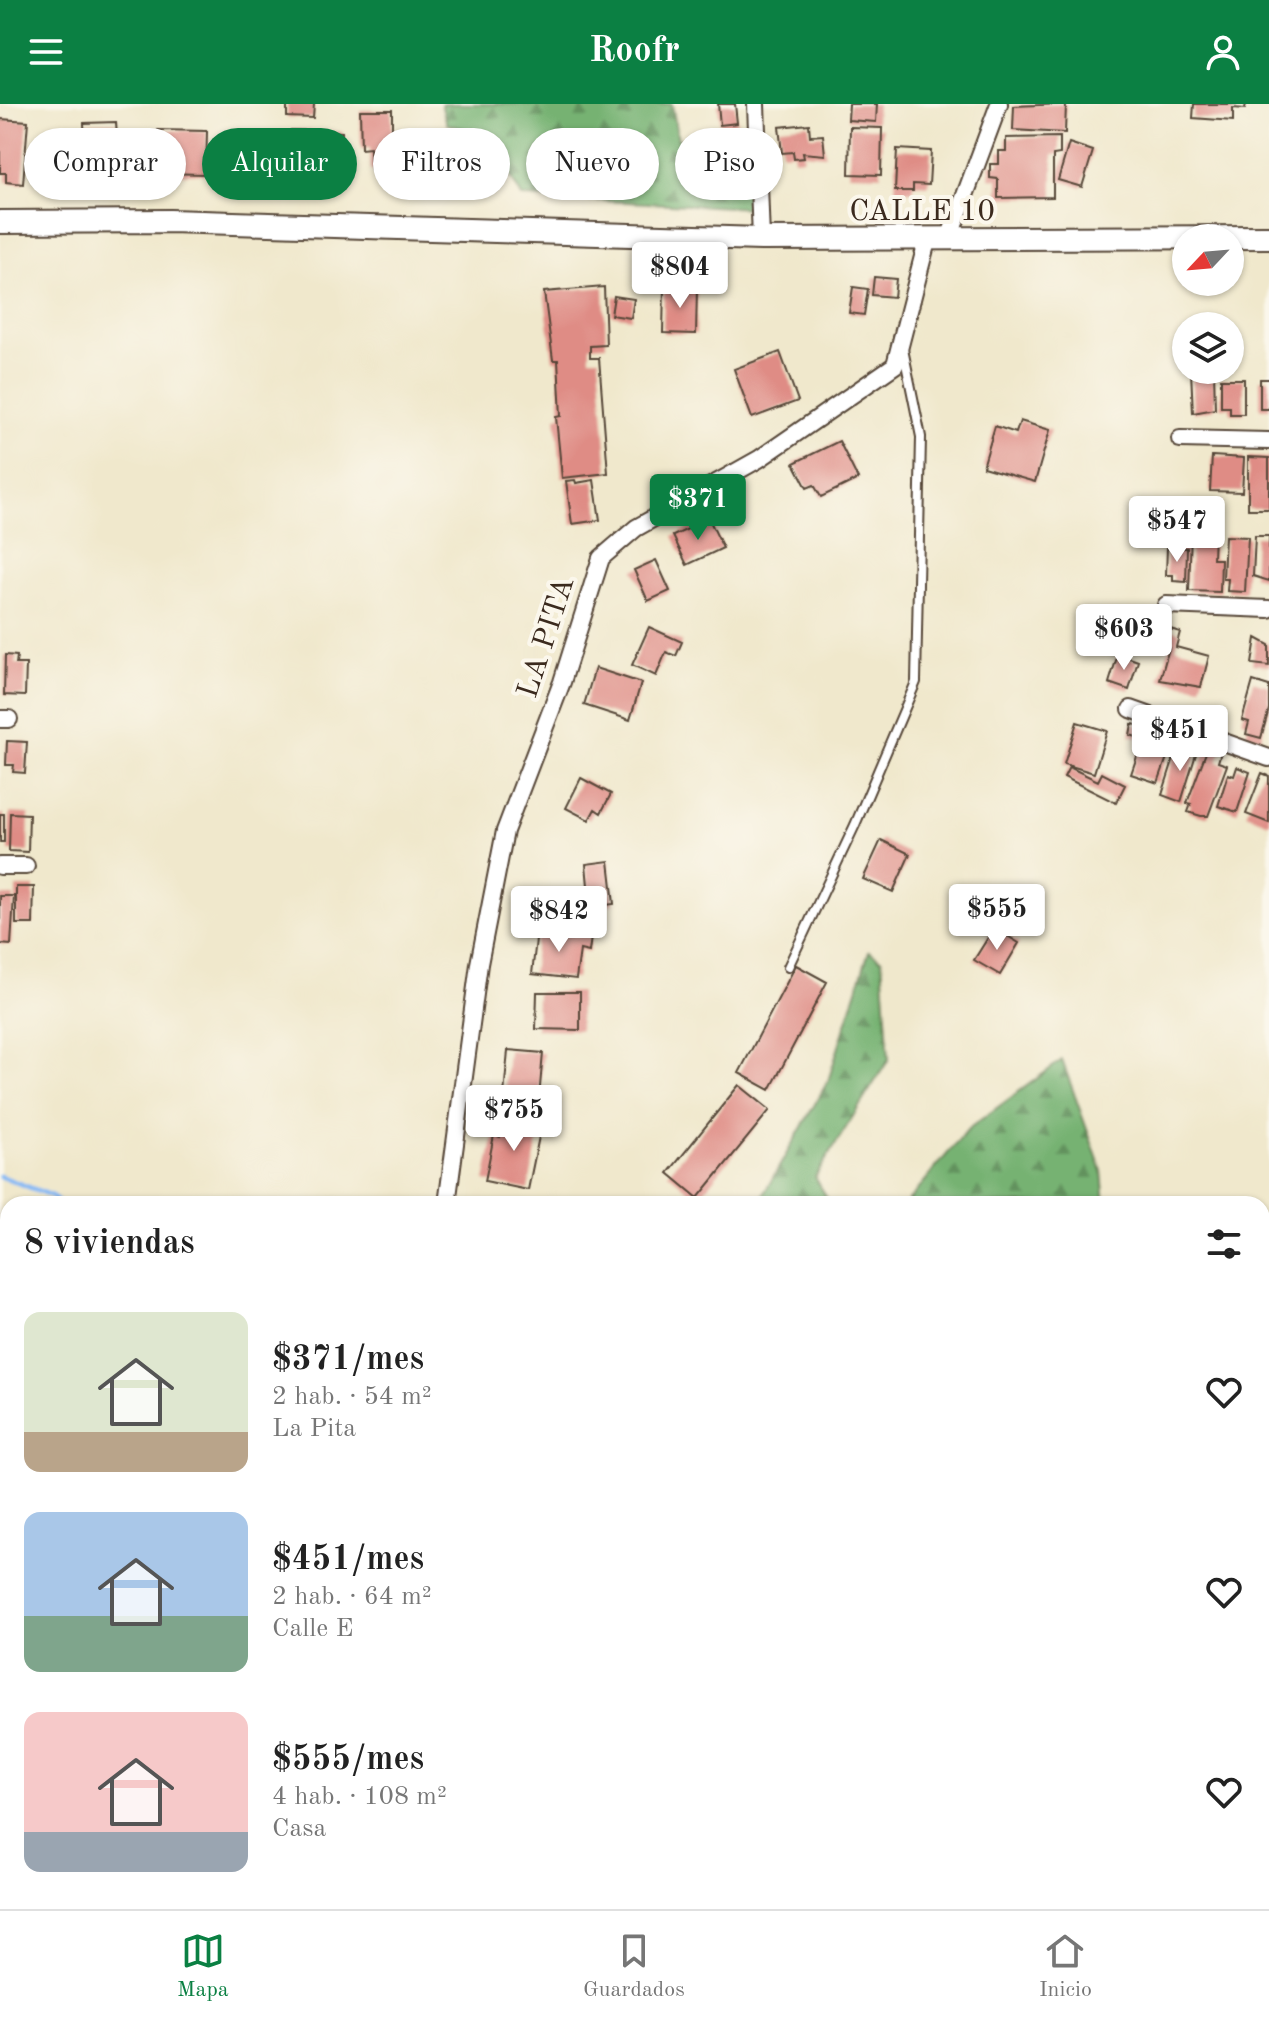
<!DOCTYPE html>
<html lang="es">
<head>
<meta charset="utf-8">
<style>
	:root { --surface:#fff; --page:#f2f2f2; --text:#222; --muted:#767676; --line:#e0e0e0; --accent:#0b8043 }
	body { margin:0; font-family:"Old Standard TT",serif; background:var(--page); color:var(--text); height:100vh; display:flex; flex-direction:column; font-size:30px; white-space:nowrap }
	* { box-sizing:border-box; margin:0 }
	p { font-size:26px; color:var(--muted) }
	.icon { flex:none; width:44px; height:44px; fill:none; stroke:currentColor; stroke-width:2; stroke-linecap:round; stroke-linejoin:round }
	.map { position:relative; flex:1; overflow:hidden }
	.details { position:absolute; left:0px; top:1092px; width:1270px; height:714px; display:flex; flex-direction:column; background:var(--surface); border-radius:24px 24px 0 0; box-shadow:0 2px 6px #0004 }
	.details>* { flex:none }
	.banner { position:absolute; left:24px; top:24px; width:800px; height:72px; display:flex; gap:16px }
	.needle { width:52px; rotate:244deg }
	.buttons { position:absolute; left:1172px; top:120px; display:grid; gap:16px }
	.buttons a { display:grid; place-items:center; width:72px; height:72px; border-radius:50%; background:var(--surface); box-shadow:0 2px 6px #0004; font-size:40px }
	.price { position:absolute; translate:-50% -68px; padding:0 18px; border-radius:8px; background:#fff; color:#222; font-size:26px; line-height:52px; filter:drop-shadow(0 2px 4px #0008) }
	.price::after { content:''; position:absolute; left:50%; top:48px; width:24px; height:18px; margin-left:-12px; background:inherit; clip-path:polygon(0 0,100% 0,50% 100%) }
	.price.active { background:var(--accent); color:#fff }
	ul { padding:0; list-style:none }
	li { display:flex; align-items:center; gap:24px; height:200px; padding:0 24px }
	li span { display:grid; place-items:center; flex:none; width:224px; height:160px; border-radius:16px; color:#555 }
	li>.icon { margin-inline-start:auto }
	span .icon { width:96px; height:96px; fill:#fffc; stroke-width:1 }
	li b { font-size:34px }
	h2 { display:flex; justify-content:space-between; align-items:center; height:96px; padding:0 24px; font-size:34px }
	.chip { padding:0 28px; border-radius:36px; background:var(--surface); box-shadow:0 2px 6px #0004; font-size:28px; line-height:72px }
	.chip.active { background:var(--accent); color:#fff }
	header { display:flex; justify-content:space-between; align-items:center; height:104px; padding:0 24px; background:var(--accent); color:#fff; font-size:36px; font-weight:700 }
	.tabs { display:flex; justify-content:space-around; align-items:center; height:112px; border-top:2px solid var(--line); background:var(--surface); font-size:22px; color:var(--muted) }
	.tabs a { display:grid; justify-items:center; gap:4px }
	.tabs .active { color:var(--accent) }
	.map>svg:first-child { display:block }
	.forest { fill:url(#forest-firs); stroke:#586e48; stroke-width:2 }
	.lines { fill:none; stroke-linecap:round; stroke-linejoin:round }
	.stream { stroke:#87baf5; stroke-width:5 }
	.building { fill:#df8c85 }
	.service-casing { stroke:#564638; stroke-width:12 }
	.minor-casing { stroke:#564638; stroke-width:20 }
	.secondary-casing { stroke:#564638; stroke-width:26 }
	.service { stroke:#fff; stroke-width:8 }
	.minor { stroke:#fff; stroke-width:16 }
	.secondary { stroke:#fff; stroke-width:22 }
	.labels { text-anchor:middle; stroke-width:8; stroke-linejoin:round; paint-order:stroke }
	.street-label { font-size:30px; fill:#3b2a1e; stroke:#fbf7ec }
</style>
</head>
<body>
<header><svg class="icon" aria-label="menu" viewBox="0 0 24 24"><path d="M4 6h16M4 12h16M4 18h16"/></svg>Roofr<svg class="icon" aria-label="person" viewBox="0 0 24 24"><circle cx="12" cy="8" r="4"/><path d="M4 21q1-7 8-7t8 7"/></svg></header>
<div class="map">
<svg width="1269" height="1805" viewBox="0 0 1269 1805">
	<defs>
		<pattern id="forest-firs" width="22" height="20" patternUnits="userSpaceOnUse" patternTransform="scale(2)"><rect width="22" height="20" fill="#76b272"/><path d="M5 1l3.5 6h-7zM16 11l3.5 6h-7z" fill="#62915d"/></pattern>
	</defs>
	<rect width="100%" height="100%" fill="#fbf7ec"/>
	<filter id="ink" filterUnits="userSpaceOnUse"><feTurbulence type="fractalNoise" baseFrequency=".0125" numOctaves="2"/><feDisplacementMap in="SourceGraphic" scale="16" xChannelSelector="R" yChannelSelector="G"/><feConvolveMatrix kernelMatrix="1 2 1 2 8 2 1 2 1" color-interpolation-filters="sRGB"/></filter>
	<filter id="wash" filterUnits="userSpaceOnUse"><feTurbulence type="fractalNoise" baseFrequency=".006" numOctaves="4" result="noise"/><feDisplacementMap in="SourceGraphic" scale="32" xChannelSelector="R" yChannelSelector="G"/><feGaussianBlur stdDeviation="1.8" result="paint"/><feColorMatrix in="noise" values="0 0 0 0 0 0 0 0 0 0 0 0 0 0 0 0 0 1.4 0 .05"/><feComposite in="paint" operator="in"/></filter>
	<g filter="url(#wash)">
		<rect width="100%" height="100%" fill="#f0e8cc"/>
		<path class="forest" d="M441,0h231l6,36 73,-11v79l-229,-11 -35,-62 -40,-11z
			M869,847l13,9 7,99 -74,118 15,27h-72l70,-123z
			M1062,956l40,111 3,33h-199l62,-75z
			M51,1798h717l-4,7h-723z"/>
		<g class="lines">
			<path class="stream" d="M0,1072l52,20 7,8"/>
		</g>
		<g id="blocks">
			<path class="building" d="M287,0h27l-1,14 -26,-1z
				M718,0h17l2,19 -17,2z
				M849,0h28l-1,18 -28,-2z
				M1066,0l-1,29 -52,-3 1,-24z
				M1194,0h52l-1,5 -12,-1v13l-40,-3z
				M360,6h32v28h16v23h7l1,22h-30v-12h-15l-1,-23 -9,1z
				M0,15l28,2 -5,63 -17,-2v-9h-6z
				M116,18l1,15 16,-1 2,42 -48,3 -3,-58z
				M809,20l1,12 13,-1 2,20 -22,-2 1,5 -10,1 -1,-7 -11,1 -3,-26z
				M850,23l32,1 -1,47 -32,-1z
				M158,26l49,1 -1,43 -49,-1z
				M291,26l51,2v23h7v19h-15v5l-44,-1z
				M84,32v43h-42l-1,-42z
				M1060,33v17l-7,1v42l-55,1v-19l-8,-1v-14h9v-13h7v-13z
				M228,36l35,1 -1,31 -35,2z
				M1069,39l24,8 -11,36 -24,-7z
				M897,45l34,2 -2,34 -16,-1v7h-18z
				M874,173l22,2 -2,18 -22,-2z
				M664,182l33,1 -1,47 -33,-1z
				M604,183l2,58 -16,1v12h9l9,115 -46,5 -6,-61 5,-1 -3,-56h-5l-9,-68z
				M853,183l15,2 -4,26 -15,-2z
				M614,192l20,3 -3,19 -20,-3z
				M780,248l18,49 -46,17 -18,-49z
				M1214,266l1,39 -22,4 -2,-42z
				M1221,275h23v35h-14v-7h-9z
				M1260,275h9v30h-9z
				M1020,317l30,9 -15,52 -52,-15 12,-41 21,7z
				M839,337l19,38 -37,18 -7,-12 -7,3 -13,-25z
				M1212,352l32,2 -2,34 -32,-1z
				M1248,353l21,1v51h-21z
				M575,376l1,3 18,-3 6,40 -28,4 -6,-43z
				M709,415l14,29 -36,17 -14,-29z
				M1191,428l23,1 -1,26h8l-1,33 -31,-1z
				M1225,432l23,1 -3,55 -18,-1 1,-12h-5z
				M1255,432h14v45l-16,-5z
				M1167,443l20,1 -1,34 -13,-1v-6h-7z
				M656,456l14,31 -22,10 -14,-31z
				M649,523l33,15 -6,14 -10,-4 -10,24 -24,-11z
				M1167,524l13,4 -4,15 33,9 -8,31 -41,-7 9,-32 -7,-1z
				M1256,534l13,7v21l-17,-2z
				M1118,550l20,7 -9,29 -20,-7z
				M5,551l12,1 -1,8h10l-1,32 -21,-1z
				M595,564l46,15 -11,37 -46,-15z
				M1253,577l16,5v23l-8,29 -15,-4 3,-12 -7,-2z
				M1077,618l30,9 -13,42 -30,-9z
				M1132,620l11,2 -3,12 -10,-3z
				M1145,629l27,10 -14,40 -27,-9z
				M7,637l20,1 -2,31 -12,-1 1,-7h-8z
				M1178,641l19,6 -16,51 -19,-7z
				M1208,643l13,5 -3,10 9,3 -19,51h-7l-13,-4 3,-8 -4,-1z
				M1069,663l29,14 4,-8 23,12 -9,18 -52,-26z
				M1237,663l13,5 -13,40 -19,-6 10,-32 6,2z
				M1262,669l7,3v47l-23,-9z
				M581,674l30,16 -10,19 -6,-4 -6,11 -23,-12z
				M10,709l19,1 -1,38 -19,-1z
				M0,710h4v28h-4z
				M881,736l29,14 -17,38 -30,-13z
				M609,757l5,43 -24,3 -4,-43z
				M16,783h18l-1,37h-17z
				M0,792h14l-3,49 -11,-1z
				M994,824l25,15 -19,32 -26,-15z
				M537,827l54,6 -2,15 -9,-2 -4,29 -44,-5z
				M796,861l31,17 -57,108 -31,-17z
				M537,888h43v38l-44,-1z
				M508,946l35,3 -4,45 -35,-3z
				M739,981l31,25 -72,88 -30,-25z
				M505,1010l37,8 -14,68 -43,-9 9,-46 6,2z
				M8,1489v42l-5,1 1,8 -4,1v-51z"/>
		</g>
	</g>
	<g filter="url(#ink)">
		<use href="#blocks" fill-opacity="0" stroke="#564638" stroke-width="2"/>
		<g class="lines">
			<defs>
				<path id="service" d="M788,863l67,-142 61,-143 5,-245 -18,-88"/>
				<path id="minor" d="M756,0l5,135
					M948,137l51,-137
					M1180,335l89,2
					M1166,501l103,4
					M1131,605l138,49
					M0,615h9
					M0,762h26
					M447,1100l32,-240 26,-133 57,-149 39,-124 35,-30 123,-69 136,-94 32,-124
					M0,1577l8,-1"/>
				<path id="secondary" d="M0,118l170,-1 591,18 508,-2"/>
			</defs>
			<use href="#service" class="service-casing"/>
			<use href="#minor" class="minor-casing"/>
			<use href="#secondary" class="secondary-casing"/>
			<use href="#service" class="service"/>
			<use href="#minor" class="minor"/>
			<use href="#secondary" class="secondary"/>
		</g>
	</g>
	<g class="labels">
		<g class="street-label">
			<text x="922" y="116">CALLE 10</text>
			<text transform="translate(545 533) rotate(-72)" y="10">LA PITA</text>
		</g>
	</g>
</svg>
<div class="buttons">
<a><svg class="needle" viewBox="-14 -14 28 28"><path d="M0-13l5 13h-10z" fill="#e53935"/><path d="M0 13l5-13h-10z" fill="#767676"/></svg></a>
<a><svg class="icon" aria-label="layers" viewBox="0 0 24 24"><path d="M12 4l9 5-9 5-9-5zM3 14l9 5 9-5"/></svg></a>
</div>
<b class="price" style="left:680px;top:206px">$804</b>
<b class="price active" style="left:698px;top:438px">$371</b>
<b class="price" style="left:1177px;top:460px">$547</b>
<b class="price" style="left:1124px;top:568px">$603</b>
<b class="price" style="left:1180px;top:669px">$451</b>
<b class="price" style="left:997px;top:848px">$555</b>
<b class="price" style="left:559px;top:850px">$842</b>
<b class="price" style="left:514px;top:1049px">$755</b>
<div class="banner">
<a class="chip">Comprar</a>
<a class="chip active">Alquilar</a>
<a class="chip">Filtros</a>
<a class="chip">Nuevo</a>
<a class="chip">Piso</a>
</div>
<section class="details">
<h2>8 viviendas<svg class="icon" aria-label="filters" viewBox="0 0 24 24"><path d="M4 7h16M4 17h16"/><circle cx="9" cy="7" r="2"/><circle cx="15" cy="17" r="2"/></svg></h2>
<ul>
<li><span style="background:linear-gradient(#dfe7d0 75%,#b9a48a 0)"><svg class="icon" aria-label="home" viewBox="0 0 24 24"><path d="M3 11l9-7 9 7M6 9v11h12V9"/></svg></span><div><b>$371/mes</b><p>2 hab. · 54 m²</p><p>La Pita</p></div><svg class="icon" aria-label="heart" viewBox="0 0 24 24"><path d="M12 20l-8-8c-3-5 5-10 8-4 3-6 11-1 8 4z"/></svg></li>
<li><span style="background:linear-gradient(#a9c7e8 65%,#7fa58c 0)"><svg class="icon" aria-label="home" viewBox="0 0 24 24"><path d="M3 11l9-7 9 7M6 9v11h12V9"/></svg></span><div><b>$451/mes</b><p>2 hab. · 64 m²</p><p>Calle E</p></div><svg class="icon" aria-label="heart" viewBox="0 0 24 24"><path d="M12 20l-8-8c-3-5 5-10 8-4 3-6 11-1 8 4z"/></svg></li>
<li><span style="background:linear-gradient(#f6c9c9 75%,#9aa5b1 0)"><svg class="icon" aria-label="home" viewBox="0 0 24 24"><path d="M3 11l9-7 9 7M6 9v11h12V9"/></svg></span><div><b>$555/mes</b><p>4 hab. · 108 m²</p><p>Casa</p></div><svg class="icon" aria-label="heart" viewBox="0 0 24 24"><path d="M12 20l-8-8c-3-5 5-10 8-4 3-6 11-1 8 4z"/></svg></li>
</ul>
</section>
</div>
<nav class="tabs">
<a class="active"><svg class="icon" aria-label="map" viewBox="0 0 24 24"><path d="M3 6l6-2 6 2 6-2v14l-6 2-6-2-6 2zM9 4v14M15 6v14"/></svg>Mapa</a>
<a><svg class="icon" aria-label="saved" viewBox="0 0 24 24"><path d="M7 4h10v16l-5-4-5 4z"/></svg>Guardados</a>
<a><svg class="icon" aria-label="home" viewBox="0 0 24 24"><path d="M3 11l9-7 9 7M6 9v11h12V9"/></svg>Inicio</a>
</nav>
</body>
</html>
